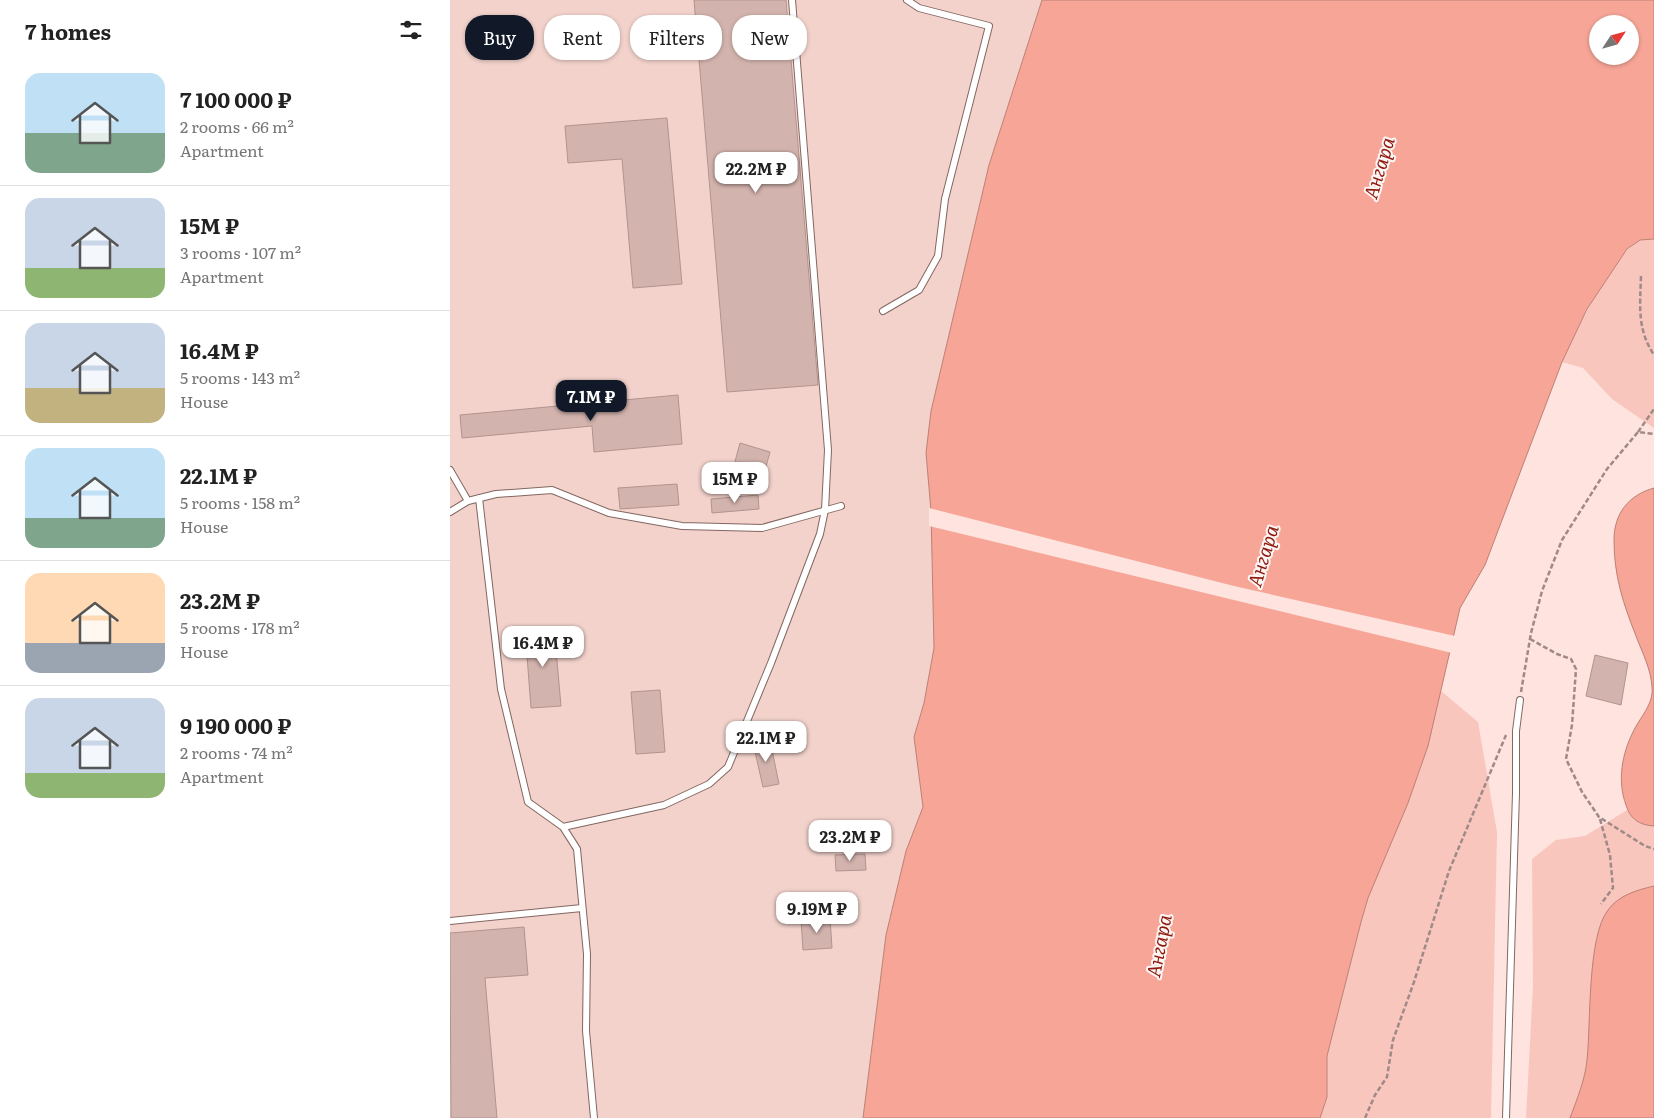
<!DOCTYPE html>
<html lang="en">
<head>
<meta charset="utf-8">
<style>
	:root { --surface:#fff; --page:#f2f2f2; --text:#222; --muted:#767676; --line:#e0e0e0; --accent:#111827 }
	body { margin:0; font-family:Literata,serif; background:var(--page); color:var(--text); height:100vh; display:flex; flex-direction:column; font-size:19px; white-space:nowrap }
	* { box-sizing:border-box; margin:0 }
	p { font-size:16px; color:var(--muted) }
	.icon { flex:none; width:28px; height:28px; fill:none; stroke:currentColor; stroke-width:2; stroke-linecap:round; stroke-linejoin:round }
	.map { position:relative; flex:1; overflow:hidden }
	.drawer { display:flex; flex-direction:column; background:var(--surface); width:450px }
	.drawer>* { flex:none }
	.banner { position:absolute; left:15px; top:15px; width:475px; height:45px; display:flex; gap:10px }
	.needle { width:32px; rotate:54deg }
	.tools { position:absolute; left:1139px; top:15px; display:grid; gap:10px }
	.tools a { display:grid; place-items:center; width:50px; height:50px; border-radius:50%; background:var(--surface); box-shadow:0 1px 4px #0004; font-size:25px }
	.price { position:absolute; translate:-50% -42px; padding:0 11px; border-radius:10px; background:#fff; color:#222; font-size:16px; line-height:32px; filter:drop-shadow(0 1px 2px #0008) }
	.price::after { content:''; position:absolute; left:50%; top:30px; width:15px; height:11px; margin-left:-8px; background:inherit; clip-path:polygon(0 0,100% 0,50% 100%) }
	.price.on { background:var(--accent); color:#fff }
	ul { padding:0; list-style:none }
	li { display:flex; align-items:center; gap:15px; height:125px; padding:0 25px }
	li+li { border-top:1px solid var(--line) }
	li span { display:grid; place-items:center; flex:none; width:140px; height:100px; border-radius:15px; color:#555 }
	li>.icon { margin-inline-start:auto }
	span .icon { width:60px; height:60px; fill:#fffc; stroke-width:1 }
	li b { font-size:21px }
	h2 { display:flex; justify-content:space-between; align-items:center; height:60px; padding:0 25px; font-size:21px }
	.tag { padding:0 18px; border-radius:20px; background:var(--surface); box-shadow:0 1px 4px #0004; font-size:18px; line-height:45px }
	.tag.on { background:var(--accent); color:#fff }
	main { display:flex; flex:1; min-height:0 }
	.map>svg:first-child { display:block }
	.built { fill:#f2d2cb }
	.green { fill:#f9c6bd }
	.water { fill:#f6a597; stroke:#bd8076; fill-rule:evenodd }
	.pier { fill:#fee3de }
	.building { fill:#d3b3ad; stroke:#b2938e }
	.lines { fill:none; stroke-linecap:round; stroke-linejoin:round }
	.lane-casing { stroke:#836761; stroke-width:8 }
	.path { stroke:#9f8a87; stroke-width:2.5; stroke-dasharray:5 2.5; stroke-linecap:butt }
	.lane { stroke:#fff; stroke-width:6 }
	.labels { text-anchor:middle; stroke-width:4; stroke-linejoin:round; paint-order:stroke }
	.water-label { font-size:19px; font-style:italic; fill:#8f190d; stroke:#fcf6f4 }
</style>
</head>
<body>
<main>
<section class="drawer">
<h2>7 homes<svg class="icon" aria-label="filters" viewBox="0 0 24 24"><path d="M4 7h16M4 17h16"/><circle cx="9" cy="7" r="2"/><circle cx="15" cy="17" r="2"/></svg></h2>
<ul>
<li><span style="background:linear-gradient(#bfe0f5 60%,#7fa58c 0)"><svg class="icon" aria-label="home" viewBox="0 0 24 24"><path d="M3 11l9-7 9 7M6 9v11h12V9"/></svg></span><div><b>7 100 000 ₽</b><p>2 rooms · 66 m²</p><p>Apartment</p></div></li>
<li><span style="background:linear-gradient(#c9d6e8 70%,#8fb573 0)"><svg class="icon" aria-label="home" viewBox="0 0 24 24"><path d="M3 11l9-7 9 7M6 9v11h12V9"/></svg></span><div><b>15M ₽</b><p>3 rooms · 107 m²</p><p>Apartment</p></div></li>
<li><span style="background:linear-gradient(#c9d6e8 65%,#c2b280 0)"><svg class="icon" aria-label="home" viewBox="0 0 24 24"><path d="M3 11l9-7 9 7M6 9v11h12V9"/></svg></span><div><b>16.4M ₽</b><p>5 rooms · 143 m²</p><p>House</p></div></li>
<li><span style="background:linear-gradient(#bfe0f5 70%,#7fa58c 0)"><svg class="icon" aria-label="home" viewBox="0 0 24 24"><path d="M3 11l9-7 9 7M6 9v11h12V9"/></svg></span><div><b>22.1M ₽</b><p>5 rooms · 158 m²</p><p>House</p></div></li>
<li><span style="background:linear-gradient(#ffd9b3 70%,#9aa5b1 0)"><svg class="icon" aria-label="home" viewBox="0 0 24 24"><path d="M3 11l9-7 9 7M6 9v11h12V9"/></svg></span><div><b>23.2M ₽</b><p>5 rooms · 178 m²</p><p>House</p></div></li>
<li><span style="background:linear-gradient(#c9d6e8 75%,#8fb573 0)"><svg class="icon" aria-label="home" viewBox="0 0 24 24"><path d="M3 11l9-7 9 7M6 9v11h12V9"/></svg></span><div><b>9 190 000 ₽</b><p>2 rooms · 74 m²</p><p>Apartment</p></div></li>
</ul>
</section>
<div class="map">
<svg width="1204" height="1118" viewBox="0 0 1204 1118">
	<rect width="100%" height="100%" fill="#fee3de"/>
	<path class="built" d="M0,0h592l-53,165 -58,246 -5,42 5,58 3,137 -10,55 -10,34 9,70 -17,44 -20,84 -23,183h-413z"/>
	<path class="green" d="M1196,238l8,1v189l-42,-29 -29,-31 -21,-6c14,-29 52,-116 84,-124z
		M991,691l37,31 19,110 -6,286h-171l7,-21v-41l34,-134 7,-24 52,-127z
		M1177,810l8,11 19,5v60c-17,4 -35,10 -46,24 -20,25 -17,116 -21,150 -2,20 -10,39 -17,58h-44l7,-132 -1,-127 24,-19 29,-4z"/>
	<path class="water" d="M592,0h612v239l-14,1 -13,9 -40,60 -25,53 -77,203 -25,43 -32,138 -20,57 -40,95 -7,24 -34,134v41l-7,21h-457l23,-183 20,-84 17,-44 -9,-70 10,-34 10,-55 -3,-137 -5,-58 5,-42 58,-246zM1148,24h32v32h-32z
		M1204,488v338c-15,-1 -24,-7 -28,-21 -9,-24 -4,-51 7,-73 7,-15 21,-28 19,-45 -1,-18 -10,-35 -16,-51 -13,-33 -22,-60 -22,-96 0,-27 15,-45 40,-52z
		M1204,886v232h-84c7,-19 15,-38 17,-58 4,-36 0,-123 21,-150 11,-15 29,-20 46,-24z"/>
	<path class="pier" d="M479,508l305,78 221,50 -3,17 -523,-127z"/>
	<path class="building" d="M244,0h92l32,385 -91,7z
		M217,118l15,166 -49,4 -11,-129 -54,4 -3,-37z
		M228,395l4,49 -88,8 -2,-26 -130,12 -2,-23z
		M290,443l30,9 -10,36 -30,-8z
		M227,484l2,21 -59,4 -2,-21z
		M308,495l1,14 -47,4 -1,-14z
		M104,627l7,79 -30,2 -6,-78z
		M1145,655l33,8 -7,42 -35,-9z
		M210,690l5,62 -29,2 -5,-62z
		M320,740l9,44 -16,3 -10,-44z
		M415,854l1,16 -30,1 -1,-16z
		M380,918l2,30 -29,2 -2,-30z
		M74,927l4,48 -43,3 12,140h-46l-1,-185z"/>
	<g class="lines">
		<defs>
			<path id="lane" d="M433,311l36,-21 19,-34 7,-57 44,-173 -70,-18 -12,-8
				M0,470l18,31
				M29,498l22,191 27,113 35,25 14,22 10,105 -1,77 8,87
				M0,512l18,-11 28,-7 56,-4 57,23 73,13 80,2 79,-22
				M113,827l101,-22 45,-21 19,-17 43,-104 49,-129 5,-24 3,-60 -36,-450
				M0,921l132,-13
				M1056,1118l10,-325v-62l4,-31"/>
		</defs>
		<use href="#lane" class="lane-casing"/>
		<path class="path" d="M1191,276c-1,31 -4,53 13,79
			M1188,432l16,-23
			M1080,639l27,15 14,5 5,10 -4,56 -6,34 16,33 17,25 46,29 9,3
			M1071,692l10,-59 11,-42 20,-51 45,-71 31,-37 16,2
			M1150,819l10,36 3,33 -12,16
			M915,1118l10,-23 12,-18 6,-37 21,-58 35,-111 57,-136"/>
		<use href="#lane" class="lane"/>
	</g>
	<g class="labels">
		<g class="water-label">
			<text transform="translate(929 168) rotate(-73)" y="7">Ангара</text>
			<text transform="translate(813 556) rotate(-73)" y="7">Ангара</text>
			<text transform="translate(709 946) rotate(-79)" y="7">Ангара</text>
		</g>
	</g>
</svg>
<div class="tools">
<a><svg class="needle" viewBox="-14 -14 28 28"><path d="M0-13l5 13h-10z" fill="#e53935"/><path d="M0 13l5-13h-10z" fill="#767676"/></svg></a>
</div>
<b class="price" style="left:306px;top:194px">22.2M ₽</b>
<b class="price on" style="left:141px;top:422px">7.1M ₽</b>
<b class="price" style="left:285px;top:504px">15M ₽</b>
<b class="price" style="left:93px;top:668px">16.4M ₽</b>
<b class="price" style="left:316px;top:763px">22.1M ₽</b>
<b class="price" style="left:400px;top:862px">23.2M ₽</b>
<b class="price" style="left:367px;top:934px">9.19M ₽</b>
<div class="banner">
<a class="tag on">Buy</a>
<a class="tag">Rent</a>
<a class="tag">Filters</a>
<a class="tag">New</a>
</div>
</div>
</main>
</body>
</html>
